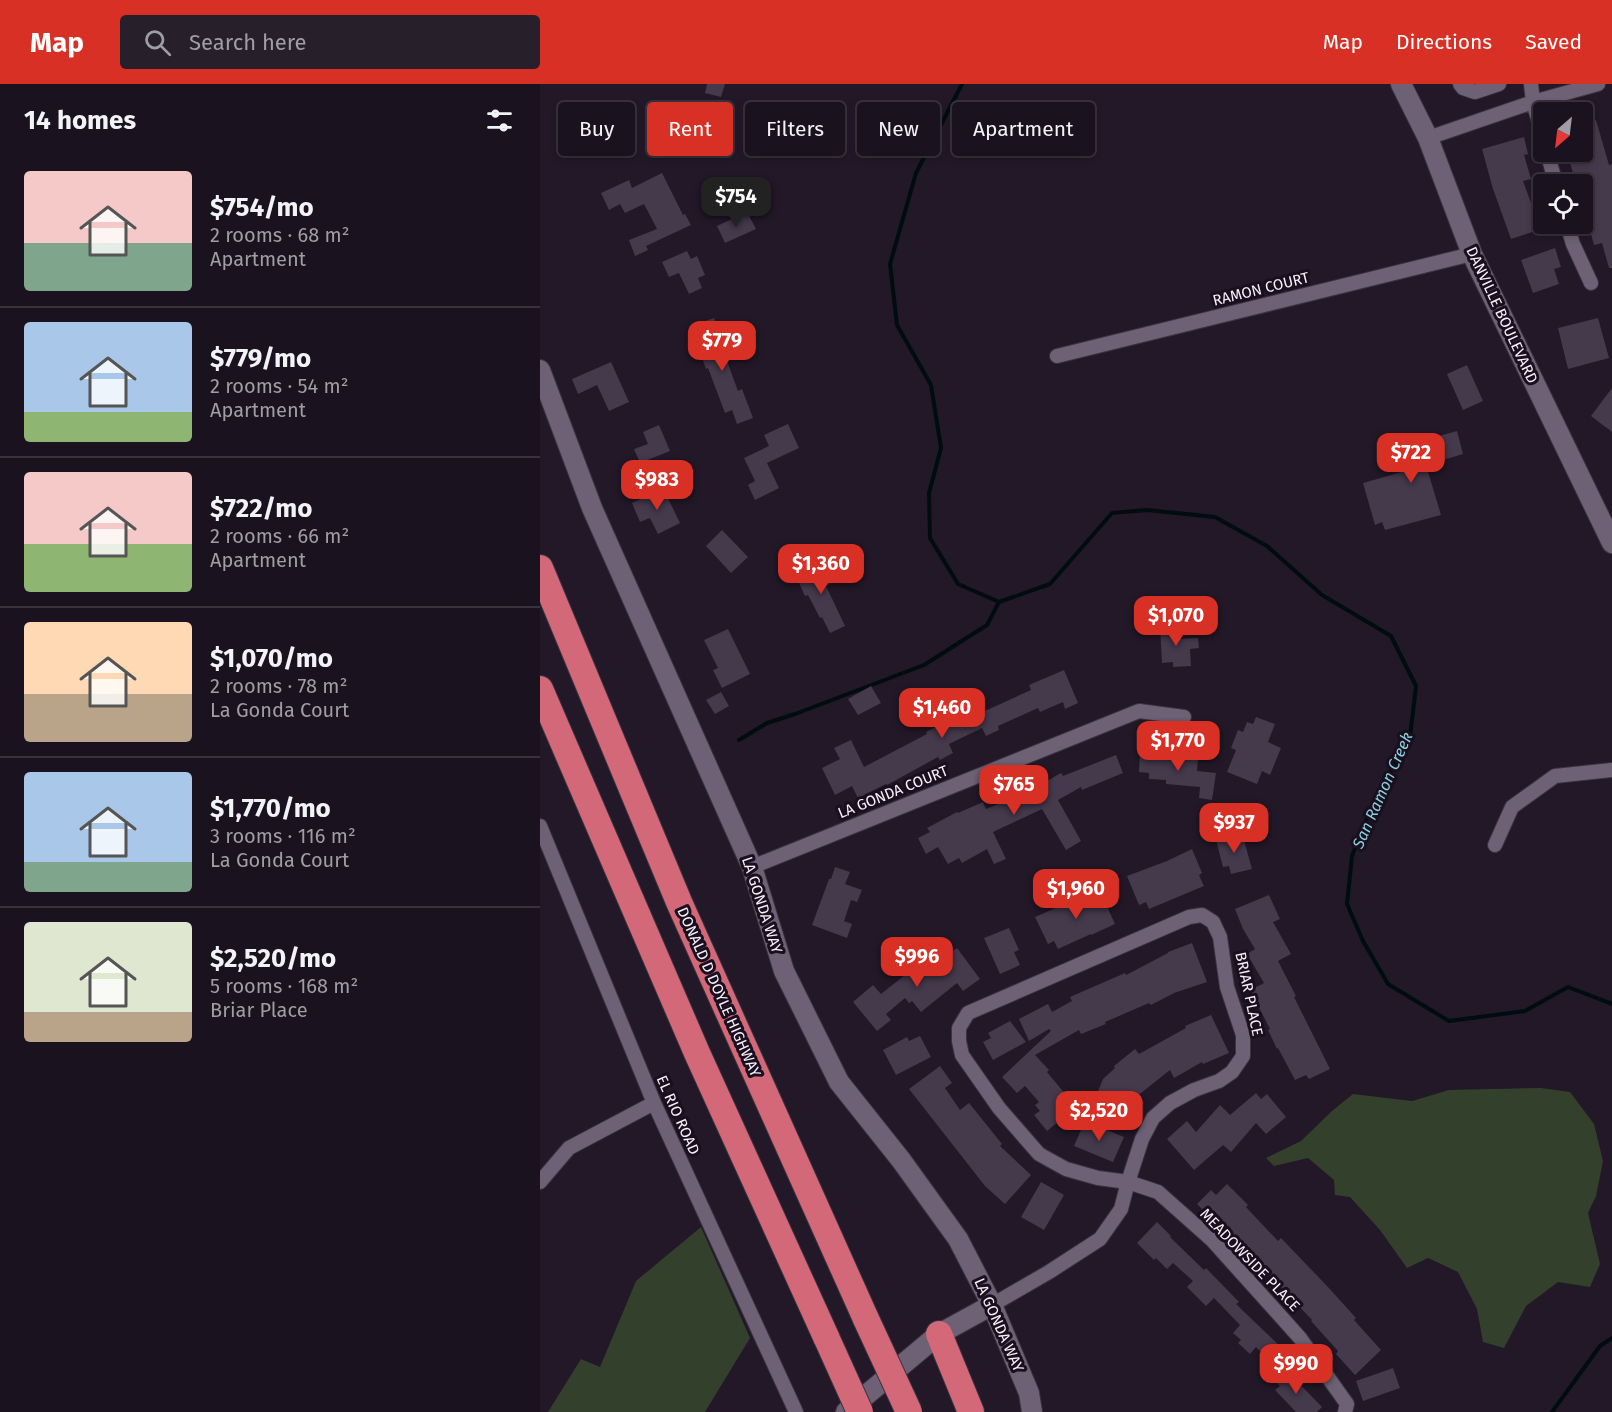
<!DOCTYPE html>
<html lang="en">
<head>
<meta charset="utf-8">
<style>
	:root { --surface:#1a121e; --page:#27202b; --text:#f1f3f6; --muted:#9f9ea4; --line:#38323c; --accent:#d93025 }
	body { margin:0; font-family:"Fira Sans",sans-serif; background:var(--page); color:var(--text); height:100vh; display:flex; flex-direction:column; font-size:22px; white-space:nowrap }
	* { box-sizing:border-box; margin:0 }
	p { font-size:20px; color:var(--muted) }
	.icon { flex:none; width:33px; height:33px; fill:none; stroke:currentColor; stroke-width:2; stroke-linecap:round; stroke-linejoin:round }
	.map { position:relative; flex:1; overflow:hidden }
	.details { display:flex; flex-direction:column; background:var(--surface); width:540px }
	.details>* { flex:none }
	.top-card { position:absolute; left:18px; top:18px; width:570px; height:54px; display:flex; gap:12px }
	.needle { width:39px; rotate:208deg }
	.buttons { position:absolute; left:993px; top:18px; display:grid; gap:12px }
	.buttons a { display:grid; place-items:center; width:60px; height:60px; border-radius:6px; background:var(--surface); box-shadow:0 3px 9px #0003,0 0 0 2px var(--line); font-size:30px }
	.price { position:absolute; translate:-50% -51px; padding:0 14px; border-radius:12px; background:var(--accent); color:#fff; font-size:20px; line-height:39px; filter:drop-shadow(0 2px 3px #0008) }
	.price::after { content:''; position:absolute; left:50%; top:36px; width:18px; height:14px; margin-left:-9px; background:inherit; clip-path:polygon(0 0,100% 0,50% 100%) }
	.price.active { background:#222; color:#fff }
	ul { padding:0; list-style:none }
	li { display:flex; align-items:center; gap:18px; height:150px; padding:0 24px }
	li+li { border-top:2px solid var(--line) }
	li span { display:grid; place-items:center; flex:none; width:168px; height:120px; border-radius:6px; color:#555 }
	li>.icon { margin-inline-start:auto }
	span .icon { width:72px; height:72px; fill:#fffc; stroke-width:1 }
	li b { font-size:26px }
	h2 { display:flex; justify-content:space-between; align-items:center; height:72px; padding:0 24px; font-size:26px }
	.chip { padding:0 21px; border-radius:6px; background:var(--surface); box-shadow:0 3px 9px #0003,0 0 0 2px var(--line); font-size:21px; line-height:54px }
	.chip.active { background:var(--accent); color:#fff }
	header { display:flex; align-items:center; gap:36px; box-sizing:border-box; height:84px; padding:0 30px; background:var(--accent); color:#fff }
	header strong { font-size:28px }
	nav { display:flex; gap:33px; margin-inline-start:auto; font-size:21px }
	.search { width:420px; height:54px; background:var(--page); display:flex; align-items:center; gap:15px; box-sizing:border-box; padding:0 21px; border-radius:6px; color:var(--muted); font-size:22px }
	main { display:flex; flex:1; min-height:0 }
	.map>svg:first-child { display:block }
	.green { fill:#33402c }
	.lines { fill:none; stroke-linecap:round; stroke-linejoin:round }
	.stream { stroke:#000d10; stroke-width:4 }
	.building { fill:#45394c }
	.street-casing { stroke:#3b3340; stroke-width:16 }
	.secondary-casing { stroke:#3b3340; stroke-width:22 }
	.highway-casing { stroke:#3b3340; stroke-width:28 }
	.street { stroke:#6e6175; stroke-width:14 }
	.secondary { stroke:#6e6175; stroke-width:20 }
	.highway { stroke:#d36978; stroke-width:26 }
	.highway-bridge-casing { stroke:#3b3340; stroke-width:28; stroke-linecap:butt }
	.highway-bridge { stroke:#d36978; stroke-width:26 }
	.labels { text-anchor:middle; stroke-width:6; stroke-linejoin:round; paint-order:stroke }
	.street-label { font-size:15px; fill:#f8f1fc; stroke:#190f1e }
	.water-label { font-size:16px; font-style:italic; fill:#89d0df; stroke:#190f1e }
</style>
</head>
<body>
<header>
<strong>Map</strong>
<div class="search"><svg class="icon" aria-label="search" viewBox="0 0 24 24"><circle cx="10" cy="10" r="6"/><path d="M15 15l6 6"/></svg>Search here</div>
<nav><a>Map</a><a>Directions</a><a>Saved</a></nav>
</header>
<main>
<section class="details">
<h2>14 homes<svg class="icon" aria-label="filters" viewBox="0 0 24 24"><path d="M4 7h16M4 17h16"/><circle cx="9" cy="7" r="2"/><circle cx="15" cy="17" r="2"/></svg></h2>
<ul>
<li><span style="background:linear-gradient(#f6c9c9 60%,#7fa58c 0)"><svg class="icon" aria-label="home" viewBox="0 0 24 24"><path d="M3 11l9-7 9 7M6 9v11h12V9"/></svg></span><div><b>$754/mo</b><p>2 rooms · 68 m²</p><p>Apartment</p></div></li>
<li><span style="background:linear-gradient(#a9c7e8 75%,#8fb573 0)"><svg class="icon" aria-label="home" viewBox="0 0 24 24"><path d="M3 11l9-7 9 7M6 9v11h12V9"/></svg></span><div><b>$779/mo</b><p>2 rooms · 54 m²</p><p>Apartment</p></div></li>
<li><span style="background:linear-gradient(#f6c9c9 60%,#8fb573 0)"><svg class="icon" aria-label="home" viewBox="0 0 24 24"><path d="M3 11l9-7 9 7M6 9v11h12V9"/></svg></span><div><b>$722/mo</b><p>2 rooms · 66 m²</p><p>Apartment</p></div></li>
<li><span style="background:linear-gradient(#ffd9b3 60%,#b9a48a 0)"><svg class="icon" aria-label="home" viewBox="0 0 24 24"><path d="M3 11l9-7 9 7M6 9v11h12V9"/></svg></span><div><b>$1,070/mo</b><p>2 rooms · 78 m²</p><p>La Gonda Court</p></div></li>
<li><span style="background:linear-gradient(#a9c7e8 75%,#7fa58c 0)"><svg class="icon" aria-label="home" viewBox="0 0 24 24"><path d="M3 11l9-7 9 7M6 9v11h12V9"/></svg></span><div><b>$1,770/mo</b><p>3 rooms · 116 m²</p><p>La Gonda Court</p></div></li>
<li><span style="background:linear-gradient(#dfe7d0 75%,#b9a48a 0)"><svg class="icon" aria-label="home" viewBox="0 0 24 24"><path d="M3 11l9-7 9 7M6 9v11h12V9"/></svg></span><div><b>$2,520/mo</b><p>5 rooms · 168 m²</p><p>Briar Place</p></div></li>
</ul>
</section>
<div class="map">
<svg width="1072" height="1328" viewBox="0 0 1072 1328">
	<rect width="100%" height="100%" fill="#221828"/>
	<path class="green" d="M1001,1004l29,4 24,32 9,37 -7,35 -8,17 12,51 -10,23 -32,-5 -32,24 -22,42 -21,-6 -6,-33 -19,-37 -30,-14 -21,10 -27,-38 -30,-33 -15,-2 -1,-15 -26,-22 -34,8 -8,-8 35,-17 31,-30 21,-17 59,7 37,-11z
		M161,1143l49,111 -45,74h-157l33,-53 19,8 36,-86z"/>
	<g class="lines">
		<path class="stream" d="M422,0l-46,89 -26,91 7,61 34,60 10,63 -12,45 1,45 28,46 41,18 51,-18 62,-71 35,-3 68,7 52,29 55,49 69,41 25,50 -6,51 -35,61 -23,58 -5,48 16,37 25,43 61,37 76,-10 43,-24 44,17
			M199,656l28,-17 28,-9 129,-49 63,-40 12,-23
			M1012,1328l48,-66 12,-8"/>
	</g>
	<path class="building" d="M167,0h18l-4,13 -16,-4z
		M1056,36l13,45 3,-1v104h-3l-7,-25 -8,2 -5,-18 5,-1 -12,-34v-8h-6l-9,-32h15v-28z
		M984,53l4,17 -4,1 7,24 -8,2 11,30 10,-3v20l-33,11 -18,-50 -11,-40z
		M122,89l21,42 2,-1 6,11 -45,21 2,4 -13,6 -6,-16 28,-11 -13,-25 -19,9 -5,-9 -11,6 -8,-17 28,-13 3,8z
		M207,128l9,17 -31,14 -8,-17z
		M1015,164l6,19 -7,2 5,15 -26,9 -12,-33z
		M147,167l4,8 6,-3 8,19 -7,3 4,10 -13,6 -10,-21 -10,4 -7,-15z
		M174,234l15,43h-2l11,30 4,-2 11,29 -16,6 -5,-14 -7,3 -17,-45 -2,1 -6,-17 6,-2 -9,-26z
		M1058,234l11,40 -41,11 -10,-41z
		M71,278l18,40 -20,9 -12,-26 -19,9 -6,-15z
		M927,281l16,36 -20,9 -16,-36z
		M1072,304v44l-21,-16z
		M248,340l11,24 -32,15 12,25 -24,12 -7,-15 7,-4 -11,-23 25,-12 -5,-11z
		M119,341l11,26 -30,12 -6,-14 14,-5 -5,-12z
		M917,347l6,23 -37,11 15,50 -56,15 -3,-8 -7,3 -12,-42 42,-12 -6,-24z
		M123,404l17,35 -22,11 -8,-16 -10,4 -8,-19z
		M182,446l26,27 -17,16 -25,-27z
		M285,478l10,19 -9,5 19,40 -15,7 -8,-16 -2,1 -12,-23 -3,1 -9,-20z
		M639,541l1,14 18,-1 1,10 -9,1 1,17 -18,1v-5l-11,1 -2,-37z
		M188,545l22,45 -28,14 -9,-18 5,-2 -14,-28z
		M524,586l14,33 -13,6 -2,-7 -23,10 -2,-4 -40,18 1,4 -13,6 -4,-8 -33,16 4,9 -13,7 -2,-3 -51,28 -1,-1 -28,14 -6,-12 -17,9 -13,-27 18,-9 -6,-11 17,-8 13,27 63,-33 -1,-2 36,-18 3,6 66,-30 -2,-5z
		M331,602l10,17 -23,12 -10,-16z
		M181,608l8,14 -14,8 -9,-14z
		M716,633l19,7 -7,18 13,6 -11,27 -8,-4 -5,13 -30,-12 9,-22 -5,-2 7,-18 5,2 4,-10 6,2z
		M600,667l17,2v3l41,3 -1,12 19,2 -4,27 -13,-2 1,-11 -34,-3v-4l-17,-1v-6l-10,-1z
		M576,671l7,18 -41,17 -1,-3 -23,13 23,41 -15,9 -24,-41 -49,23 13,27 -12,5 -7,-15 -25,14 -3,-5 -11,6 -10,-17 -12,7 -8,-16 12,-6 -3,-4 30,-16 1,1 25,-11 3,7 27,-11v2l48,-27 2,3z
		M702,749l10,36 -21,5 -2,-8 -6,1 -7,-27z
		M652,765l10,24 -3,2 5,11 -55,23 -3,-7 -7,3 -12,-29 40,-15z
		M295,783l15,5 -5,12 17,6 -5,12 -6,-2 -7,21 8,3 -5,14 -35,-13 17,-46h2z
		M559,805l16,35 -24,11v-1l-33,15 -4,-8 -6,3 -13,-27z
		M729,811l11,24 -7,3 18,32 -13,7 18,35 -2,1 36,72 -21,10 -3,-4 -11,5 -17,-32 -1,1 -9,-19 2,-1 -20,-39 14,-7 -17,-29 8,-5 -12,-20 -8,-20z
		M469,844l10,22 -5,2 6,13 -20,9 -16,-36z
		M652,859l15,39 -33,11 -23,12 -2,-2 -44,19 1,2 -25,10 -2,-4 -44,25 14,15 -2,2 29,35 -29,24 -13,-16 6,-4 -5,-6 4,-3 -14,-16 -8,7 -15,-16 49,-46 -2,-2 -20,12 -10,-22 29,-15 4,8 20,-11 -2,-4 55,-24 1,2 42,-22v-1z
		M417,864l23,31 -17,12 -6,-8 -36,29 -9,-11 -3,2 -4,-5 -19,16 5,6 -14,11 -24,-29 20,-17 8,9 34,-27 5,7z
		M671,931l18,38 -26,11 -1,-2 -28,16 -4,-8 -39,31 3,3 -21,18 -19,-21 9,-22 12,-11 -1,-2 21,-17 4,5 47,-26 -1,-2z
		M470,937l16,21 -33,18 -10,-18 8,-4 -3,-5z
		M380,952l11,21 -35,18 -13,-25 24,-13 2,4z
		M400,982l12,17 -7,5 15,22 9,-7 33,41 -2,2 31,29 -26,29 -20,-18 -76,-97z
		M716,1009l5,6 6,-5 19,23 -20,17 -10,-11 -25,29 -8,-7 -29,25 -27,-31 20,-18 9,11 24,-27 10,10z
		M545,1037l39,16 -11,25 -39,-16z
		M501,1098l23,13 -20,35 -23,-13z
		M687,1100l21,21 -2,2 32,34 3,-3 47,49 28,31 -2,2 27,30 -26,25 -19,-21 2,-3 -27,-30 1,-1 -62,-65 -2,2 -51,-53 14,-14 5,5z
		M617,1138l14,14 -1,1 34,33 2,-2 33,34 -3,2 48,46 -12,13 -16,-16 -6,7 -12,-11 3,-3 -8,-7 7,-8 -26,-27 -8,8 -19,-19 6,-6 -20,-18 -6,6 -11,-11 -2,2 -17,-17z
		M853,1284l7,20 -37,13 -7,-20z
		M746,1286l36,37 -5,5h-21l-21,-22 5,-4 -5,-5z"/>
	<g class="lines">
		<defs>
			<path id="street" d="M920,0l3,4 12,4 24,-8
				M991,0l2,18 11,37
				M888,54l105,-36 65,-18
				M1007,68l9,32
				M1027,140l6,20 18,39
				M517,272l415,-102
				M0,742l114,277 142,309
				M955,761l17,-38 43,-31 57,-6
				M212,783l387,-156 45,6
				M662,831l11,7 7,15 7,50 16,48v21l-11,16 -13,9 -25,9 -24,13 -17,15 -11,21 -14,43 -30,-4 -32,-9 -27,-15 -40,-46 -37,-53 -3,-14v-13l9,-15 221,-96z
				M0,1098l29,-34 85,-45
				M452,1221l57,-33 51,-33 21,-30 7,-27 30,10 54,48 88,98 47,66 -2,8"/>
			<path id="secondary" d="M861,0l27,54 44,116 140,289
				M0,286l52,138 160,359 32,104 55,111 62,78 57,79 34,66 37,88 3,19
				M306,1328l93,-78 53,-29"/>
			<path id="highway" d="M0,484l139,334 187,417
				M0,605l157,364 130,286
				M399,1250l32,78"/>
		</defs>
		<use href="#street" class="street-casing"/>
		<use href="#secondary" class="secondary-casing"/>
		<use href="#highway" class="highway-casing"/>
		<use href="#street" class="street"/>
		<use href="#secondary" class="secondary"/>
		<use href="#highway" class="highway"/>
		<defs>
			<path id="highway-bridge" d="M326,1235l43,93
				M287,1255l33,73"/>
		</defs>
		<use href="#highway-bridge" class="highway-bridge-casing"/>
		<use href="#highway-bridge" class="highway-bridge"/>
	</g>
	<g class="labels">
		<g class="street-label">
			<text transform="translate(721 205) rotate(-14)" y="5">RAMON COURT</text>
			<text transform="translate(962 231) rotate(65)" y="5">DANVILLE BOULEVARD</text>
			<text transform="translate(353 708) rotate(-22)" y="5">LA GONDA COURT</text>
			<text transform="translate(222 821) rotate(72)" y="5">LA GONDA WAY</text>
			<text transform="translate(179 908) rotate(66)" y="5">DONALD D DOYLE HIGHWAY</text>
			<text transform="translate(709 910) rotate(78)" y="5">BRIAR PLACE</text>
			<text transform="translate(138 1031) rotate(66)" y="5">EL RIO ROAD</text>
			<text transform="translate(710 1176) rotate(46)" y="5">MEADOWSIDE PLACE</text>
			<text transform="translate(459 1241) rotate(66)" y="5">LA GONDA WAY</text>
		</g>
		<g class="water-label">
			<text transform="translate(842 706) rotate(-66)" y="6">San Ramon Creek</text>
		</g>
	</g>
</svg>
<div class="buttons">
<a><svg class="needle" viewBox="-14 -14 28 28"><path d="M0-13l5 13h-10z" fill="#e53935"/><path d="M0 13l5-13h-10z" fill="#9f9ea4"/></svg></a>
<a><svg class="icon" aria-label="locate" viewBox="0 0 24 24"><circle cx="12" cy="12" r="6"/><path d="M12 2v4M12 18v4M2 12h4M18 12h4"/></svg></a>
</div>
<b class="price active" style="left:196px;top:144px">$754</b>
<b class="price" style="left:182px;top:288px">$779</b>
<b class="price" style="left:871px;top:400px">$722</b>
<b class="price" style="left:117px;top:427px">$983</b>
<b class="price" style="left:281px;top:511px">$1,360</b>
<b class="price" style="left:636px;top:563px">$1,070</b>
<b class="price" style="left:402px;top:655px">$1,460</b>
<b class="price" style="left:638px;top:688px">$1,770</b>
<b class="price" style="left:474px;top:732px">$765</b>
<b class="price" style="left:694px;top:770px">$937</b>
<b class="price" style="left:536px;top:836px">$1,960</b>
<b class="price" style="left:377px;top:904px">$996</b>
<b class="price" style="left:559px;top:1058px">$2,520</b>
<b class="price" style="left:756px;top:1311px">$990</b>
<div class="top-card">
<a class="chip">Buy</a>
<a class="chip active">Rent</a>
<a class="chip">Filters</a>
<a class="chip">New</a>
<a class="chip">Apartment</a>
</div>
</div>
</main>
</body>
</html>
